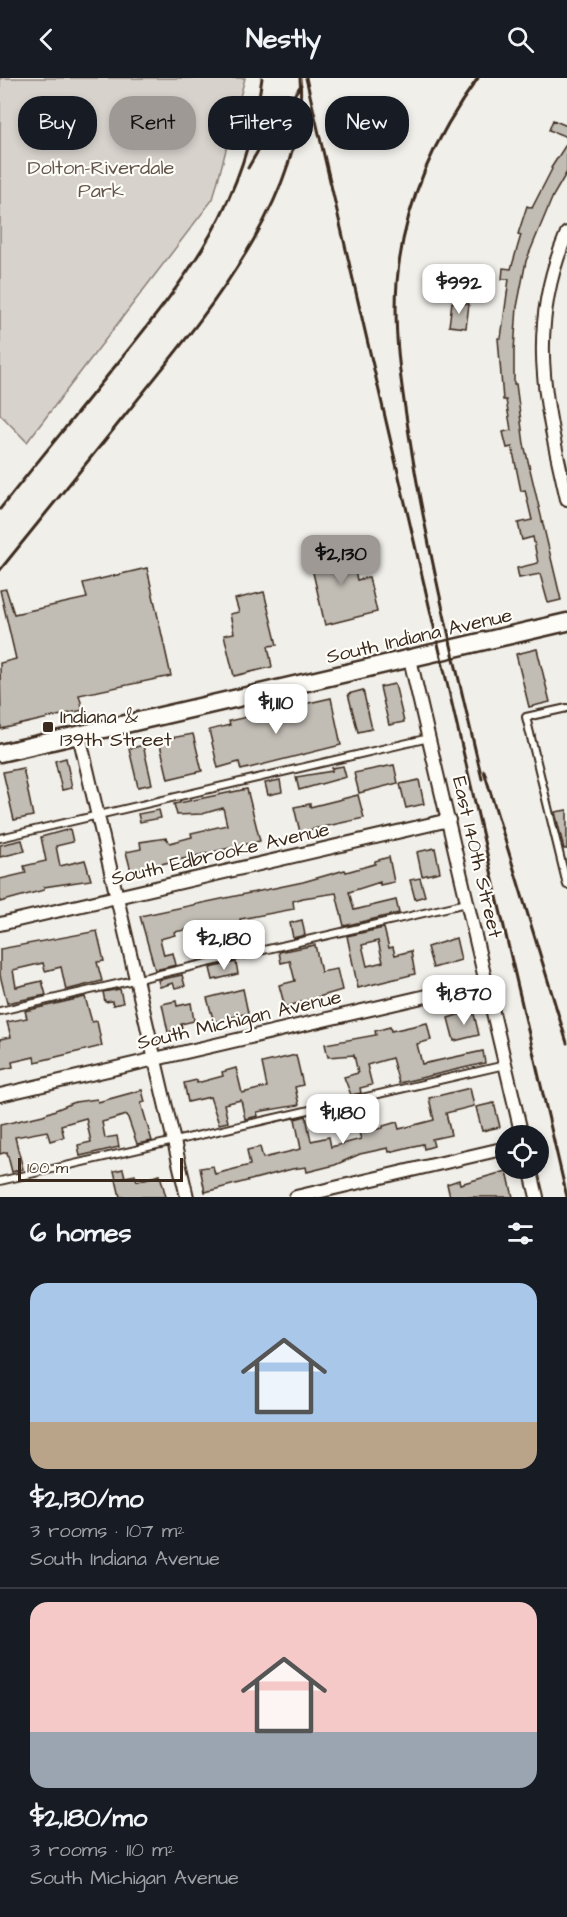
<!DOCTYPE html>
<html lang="en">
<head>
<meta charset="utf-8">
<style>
	:root { --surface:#171b24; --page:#20242c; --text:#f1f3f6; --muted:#9ea1a6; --line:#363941; --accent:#9f9995 }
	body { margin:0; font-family:"Architects Daughter",sans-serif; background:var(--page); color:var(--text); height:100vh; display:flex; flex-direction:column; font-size:22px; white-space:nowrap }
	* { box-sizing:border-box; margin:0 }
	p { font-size:20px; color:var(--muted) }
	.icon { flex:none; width:33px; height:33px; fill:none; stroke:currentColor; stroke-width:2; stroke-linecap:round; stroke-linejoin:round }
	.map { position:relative; height:1119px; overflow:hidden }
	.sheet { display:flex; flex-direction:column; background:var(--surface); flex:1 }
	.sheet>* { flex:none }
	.top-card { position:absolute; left:18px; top:18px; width:531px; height:54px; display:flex; gap:12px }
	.buttons { position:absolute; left:495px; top:1047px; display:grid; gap:12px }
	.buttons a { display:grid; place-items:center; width:54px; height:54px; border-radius:50%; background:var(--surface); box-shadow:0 3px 9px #0003; font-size:30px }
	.scale { position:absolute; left:18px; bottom:15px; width:165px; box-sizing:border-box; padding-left:6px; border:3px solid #3b2a1e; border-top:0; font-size:16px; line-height:21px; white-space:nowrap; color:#3b2a1e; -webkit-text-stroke:4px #fdfcf7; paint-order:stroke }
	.price { position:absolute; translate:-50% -51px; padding:0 14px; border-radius:12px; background:#fff; color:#222; font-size:20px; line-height:39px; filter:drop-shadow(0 2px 3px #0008) }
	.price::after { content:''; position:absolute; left:50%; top:36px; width:18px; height:14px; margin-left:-9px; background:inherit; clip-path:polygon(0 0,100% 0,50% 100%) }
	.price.current { background:var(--accent); color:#111 }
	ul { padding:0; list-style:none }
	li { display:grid; align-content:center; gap:12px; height:318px; padding:0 30px }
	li+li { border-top:2px solid var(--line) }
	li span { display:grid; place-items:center; height:186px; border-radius:18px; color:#555 }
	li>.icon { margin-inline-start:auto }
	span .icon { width:108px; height:108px; fill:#fffc; stroke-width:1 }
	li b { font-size:26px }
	h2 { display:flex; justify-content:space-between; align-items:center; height:72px; padding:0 30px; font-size:26px }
	.tag { padding:0 21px; border-radius:24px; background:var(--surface); box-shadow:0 3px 9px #0003; font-size:21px; line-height:54px }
	.tag.current { background:var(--accent); color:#111 }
	header { display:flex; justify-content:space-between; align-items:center; height:78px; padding:0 30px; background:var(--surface); font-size:27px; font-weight:700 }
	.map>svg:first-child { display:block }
	.park { fill:#d7d2cc; stroke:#897e75; stroke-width:1.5 }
	.building { fill:#c1bcb4; stroke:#3b2a1e; stroke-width:1.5; fill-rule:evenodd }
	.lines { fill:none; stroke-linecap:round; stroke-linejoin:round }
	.service-casing { stroke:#3b2a1e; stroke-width:10 }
	.minor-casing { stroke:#3b2a1e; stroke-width:16 }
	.secondary-casing { stroke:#3b2a1e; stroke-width:21 }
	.service { stroke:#fdfcf7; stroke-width:6 }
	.minor { stroke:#fdfcf7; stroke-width:12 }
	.secondary { stroke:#fdfcf7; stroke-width:16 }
	.rail { stroke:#3b2a1e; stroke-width:3 }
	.poi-dot { fill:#3b2a1e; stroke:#fdfcf7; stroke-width:2 }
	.labels { text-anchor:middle; stroke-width:4.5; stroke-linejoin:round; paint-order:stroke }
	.park-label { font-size:20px; fill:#62544a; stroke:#fdfcf7 }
	.street-label { font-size:20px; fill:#3b2a1e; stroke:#fdfcf7 }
	.poi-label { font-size:20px; fill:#3b2a1e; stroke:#fdfcf7; text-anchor:start }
</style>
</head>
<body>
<header><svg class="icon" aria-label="back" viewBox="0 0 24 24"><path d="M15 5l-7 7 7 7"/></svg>Nestly<svg class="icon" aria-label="search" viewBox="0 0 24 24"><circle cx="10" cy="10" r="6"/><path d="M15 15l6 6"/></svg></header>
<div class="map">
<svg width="567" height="1119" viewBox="0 0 567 1119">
	<rect width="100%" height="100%" fill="#f1efea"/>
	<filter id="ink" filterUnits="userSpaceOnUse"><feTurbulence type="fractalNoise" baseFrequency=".0167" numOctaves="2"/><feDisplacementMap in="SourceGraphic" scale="12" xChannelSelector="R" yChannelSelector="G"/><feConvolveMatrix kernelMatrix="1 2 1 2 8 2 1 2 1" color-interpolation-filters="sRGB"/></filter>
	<g filter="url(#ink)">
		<path class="park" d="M0,0h245l-32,121 -186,243 -27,-28z"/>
		<path class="building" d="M553,42l14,6v11l-18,-7z
			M567,65v29l-14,24 -27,65 -9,46 -3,43v34h2l8,60 37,156 -13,3 -8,-29 -21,4 -2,-10 21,-5 -5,-26 -11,3 -4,-17 14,-3 -7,-30 -4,1 -9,-44 -5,1 -4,-16 8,-2 -5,-30h-3l-5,-62h3l8,-59h-7l1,-11 8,1 10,-34 -3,-1 9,-28 5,2 20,-39 -1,-1z
			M452,224l17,2 -3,24 -17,-2z
			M349,467l8,35 12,-3 8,35 -52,13 -16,-70z
			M147,490l24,108 -92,19 4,15 -82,19 -1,-66 16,-4 -16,-69 6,-1 8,25 73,-16 -4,-15z
			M264,514l13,53 -9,1 4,21 -38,9 -10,-41 10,-2 -4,-19 9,-2 -4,-13z
			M537,571l13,53 -21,5 -13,-53z
			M395,606l9,38 -15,3 -9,-38z
			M363,612l9,39 -14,3 -10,-38z
			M331,620l10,47 -100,25 -2,-8 -21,6 -9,-38 21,-5 -1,-4z
			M193,656l9,37 -34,8 -9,-39z
			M143,667l9,39 -14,3 -9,-38z
			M66,680l6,30 -10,2 -7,-29z
			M394,687l4,18 -39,10 -5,-20z
			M343,688l3,11 -47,13 -3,-13 36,-6v-3z
			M23,690l10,48 -19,4 -11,-48z
			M280,702l2,12 -14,3 -3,-12z
			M419,702l5,24 -18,4 -6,-24z
			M247,711l13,52 -129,30 -5,-19 15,-3 -1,-7 26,-4 4,5 22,-6 -1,-4 36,-8 -4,-17 -21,6 -25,1 -3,-11z
			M358,717l6,23 -64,14 -6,-25 16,-3v3z
			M159,732l2,8 -21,4 -2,-8z
			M567,732v39h-3l-9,-37z
			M70,751l3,13 -17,4 4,20 25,-6 6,20 -47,7v3l-44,12v-23l26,-6 -2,-7 22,-5 -5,-24z
			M22,762l3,11 -25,6v-12z
			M435,770l5,24 -18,4 -5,-24z
			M389,779l5,25 -14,3v-3l-31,10 5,18 42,-10 3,13 -55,13 -8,-33 -33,5 -10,3 1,8 -54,10 1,6 -12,2 -1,-5 -54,10 1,3 -15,4 4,16 9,-2 3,12 -21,5 -15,-54 163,-34 42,-12 1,2 29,-8v-3z
			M420,800l5,18 -10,3 -5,-19z
			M302,842l3,15 -12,3 -3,-15z
			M384,850l5,20 4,-1 2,8 16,-4 4,23 -57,14 -11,-52zM378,863l5,21 -16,4 -5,-21z
			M97,853l7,30 -7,1 5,19 -36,9 -5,-23 -16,4 -2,-8 -30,7 3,17 26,-6 4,14 -39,8 -7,-28v-26z
			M456,860l5,22 -28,8 -6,-21z
			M315,867l6,27 16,-3 5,21 -57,17 -6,-22 16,-4 -5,-20 -9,2 -2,-11z
			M236,884l2,12 -25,6 -3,-12z
			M182,897l3,11 -10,2 -2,-5 -13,4 -2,-7z
			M120,911l3,14 -10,2 -1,-4 -7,1 -2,-10z
			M243,911l5,24 -34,9 -7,-24z
			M85,919l7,25 5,-1 5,25 -67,16 -1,-5 -22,5 1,5 -13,3v-31l11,-2 -4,-15 20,-4 -2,-7z
			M176,923l1,5 14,-3 3,18 -13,3 1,5 -14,3 -6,-28z
			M473,932l6,25 -25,6 -6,-23z
			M427,945l4,17 -14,4 5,20 61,-13 2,12 -86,20 -7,-25 -25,7 5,20 -12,3 1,5 -10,2 -7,-18 14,-4 -4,-18 -26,2 -3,-13 51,-9 -1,-4 15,-4 1,4z
			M296,977l7,30 -8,2 4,18 -42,7 1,4 -13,3 -4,-19 -17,4 4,18 -9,2 -9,-27 -22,5 -4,-19 13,-3v3l26,-7 -1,-4 14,-4 6,25 25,-6 -5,-24z
			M470,1010l4,18 -28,7 5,22 -19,4 2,7 -10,3 -1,-5 -5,1 -29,7 -1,-4 -28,6 -25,11 -28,7 -1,-5 -14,2 -87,23 -5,-24 13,-2 2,8 35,-9 -3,-15 13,-3 3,11 38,-9 -6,-30 11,-3 5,25 18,-4 2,10 30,-8 -2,-6 24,-5v-2l14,-4 2,7 35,-9 -5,-22z
			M142,1012l3,12 -4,1 11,38 -15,3 -10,-29 -25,7 3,16 12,-2 2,11 -39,9 -2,-11 13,-3 -5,-24 -25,7 3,12 -14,4 -3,-10 -32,6 8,32 -11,3 -5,-20 -7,2v-29l43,-10 32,-13 22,-3 1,3z
			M494,1025l6,24 -18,4 -6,-24z
			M350,1032l3,13 -10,2 -2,-13z
			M123,1091l2,8 10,-2 2,6 23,-6 6,22h-46l-6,-26z
			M507,1093l6,26h-63l-3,-13 12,-4 1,4z"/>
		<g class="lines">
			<defs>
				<path id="service" d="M567,630l-41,9 41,168
					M0,760l429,-100
					M0,933l467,-108
					M0,1103l505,-116"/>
				<path id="minor" d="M567,155c-41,95 -22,170 0,266
					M410,581l112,477
					M79,657l108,462
					M0,846l449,-104
					M0,1017l487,-113
					M530,1090l7,29
					M296,1119l210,-49"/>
				<path id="secondary" d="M0,675l567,-131"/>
			</defs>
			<use href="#service" class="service-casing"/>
			<use href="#minor" class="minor-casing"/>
			<use href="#secondary" class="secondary-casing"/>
			<use href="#service" class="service"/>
			<use href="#minor" class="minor"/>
			<use href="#secondary" class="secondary"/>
			<path class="rail" d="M306,0l261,1119
				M478,0c-44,60 -75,129 -81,204 -4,53 5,107 13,159 18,113 46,225 72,338
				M248,90l22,-38 31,-45
				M0,431c37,-47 75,-93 112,-139 79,-98 132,-163 150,-292
				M0,492c42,-52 84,-104 126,-156 70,-88 184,-217 174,-336
				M484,693l83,272"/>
		</g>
	</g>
	<rect class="poi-dot" x="42" y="643" width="12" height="12" rx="3"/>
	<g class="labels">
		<g class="park-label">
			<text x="101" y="96">Dolton-Riverdale<tspan x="101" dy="23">Park</tspan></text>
		</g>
		<g class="street-label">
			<text transform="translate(419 557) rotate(-13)" y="7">South Indiana Avenue</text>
			<text transform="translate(220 775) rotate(-13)" y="7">South Edbrooke Avenue</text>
			<text transform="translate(478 779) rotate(77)" y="7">East 140th Street</text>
			<text transform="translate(239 941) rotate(-13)" y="7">South Michigan Avenue</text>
		</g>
		<g class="poi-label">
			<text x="60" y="645">Indiana &amp;<tspan x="60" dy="23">139th Street</tspan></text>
		</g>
	</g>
</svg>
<div class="buttons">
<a><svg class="icon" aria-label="locate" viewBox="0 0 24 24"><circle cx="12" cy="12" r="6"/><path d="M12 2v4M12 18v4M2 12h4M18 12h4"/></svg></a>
</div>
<div class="scale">100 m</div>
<b class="price" style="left:459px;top:237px">$992</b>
<b class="price current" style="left:341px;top:508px">$2,130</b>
<b class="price" style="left:276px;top:657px">$1,110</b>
<b class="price" style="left:224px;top:893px">$2,180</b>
<b class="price" style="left:464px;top:948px">$1,870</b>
<b class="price" style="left:343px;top:1067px">$1,180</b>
<div class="top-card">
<a class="tag">Buy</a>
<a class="tag current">Rent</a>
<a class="tag">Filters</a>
<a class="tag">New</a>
</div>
</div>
<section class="sheet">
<h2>6 homes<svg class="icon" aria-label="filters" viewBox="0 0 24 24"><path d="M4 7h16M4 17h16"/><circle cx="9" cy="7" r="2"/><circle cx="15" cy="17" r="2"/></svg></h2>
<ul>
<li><span style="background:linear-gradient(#a9c7e8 75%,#b9a48a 0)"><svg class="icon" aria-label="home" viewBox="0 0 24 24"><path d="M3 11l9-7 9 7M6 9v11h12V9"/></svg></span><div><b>$2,130/mo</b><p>3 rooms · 107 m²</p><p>South Indiana Avenue</p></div></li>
<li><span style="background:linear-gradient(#f6c9c9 70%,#9aa5b1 0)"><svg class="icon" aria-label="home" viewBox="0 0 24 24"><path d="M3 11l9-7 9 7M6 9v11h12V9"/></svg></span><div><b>$2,180/mo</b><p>3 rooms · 110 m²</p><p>South Michigan Avenue</p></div></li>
</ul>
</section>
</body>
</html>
